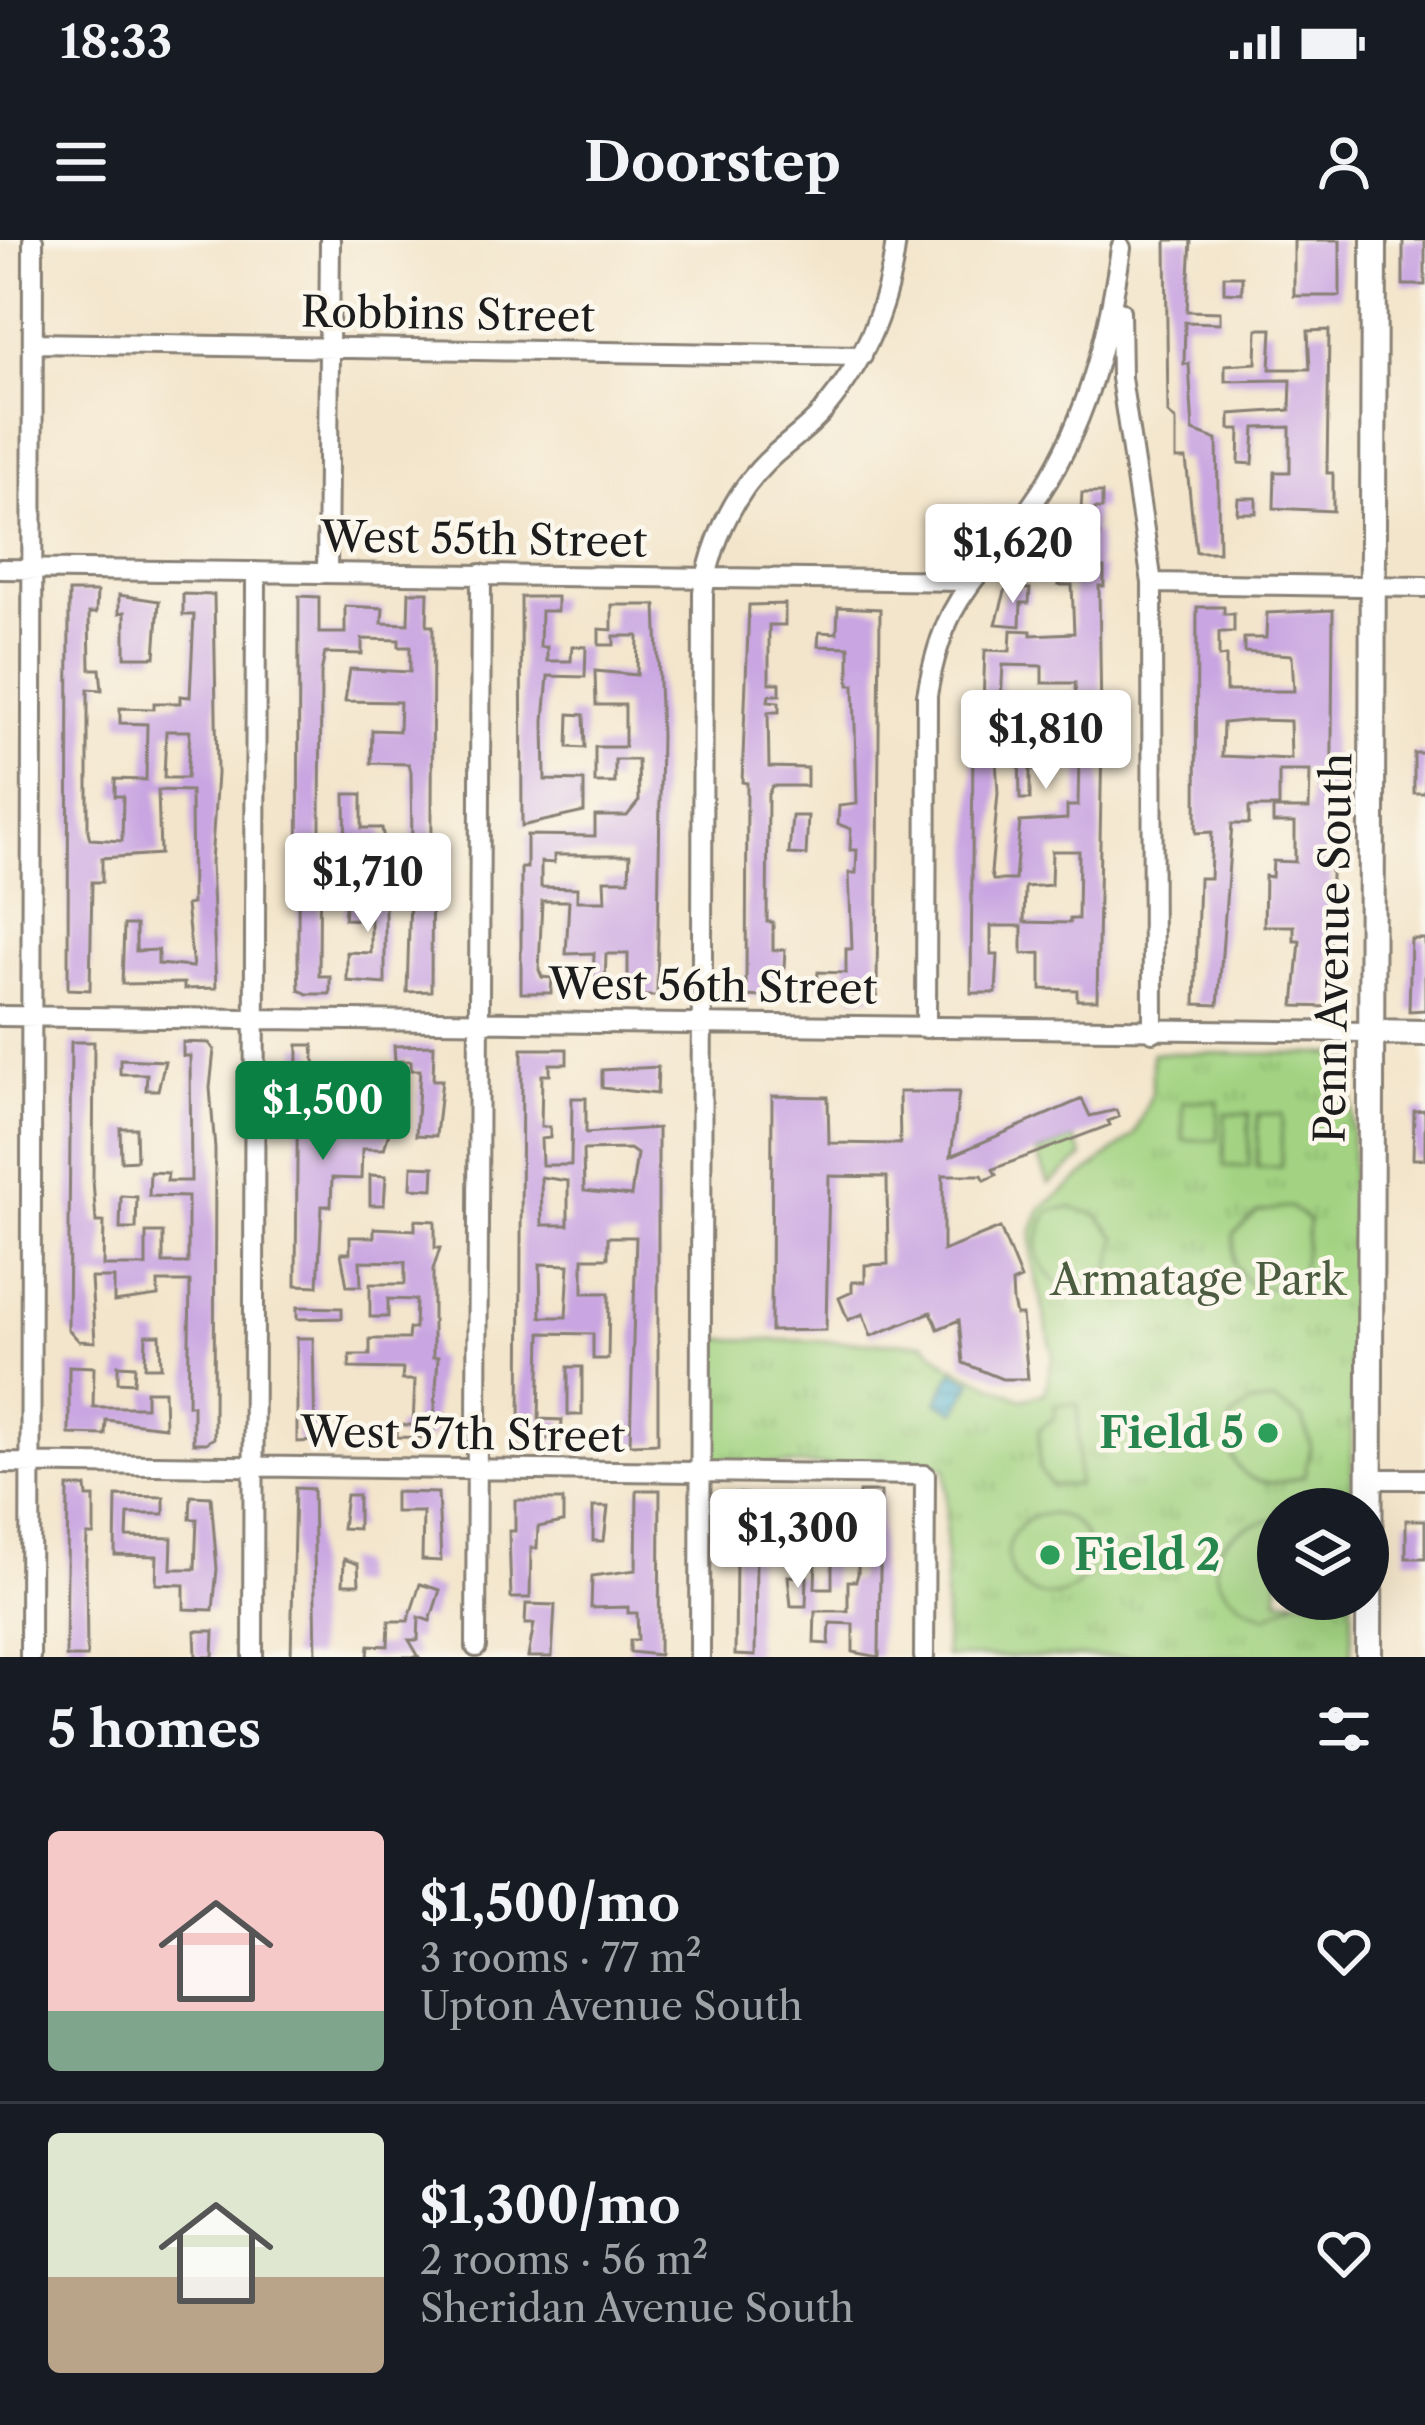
<!DOCTYPE html>
<html lang="en">
<head>
<meta charset="utf-8">
<style>
	:root { --surface:#171b24; --page:#20242c; --text:#f1f3f6; --muted:#9ea1a6; --line:#363941; --accent:#0b8043 }
	body { margin:0; font-family:"Libre Caslon Text",serif; background:var(--page); color:var(--text); height:100vh; display:flex; flex-direction:column; font-size:45px; white-space:nowrap }
	* { box-sizing:border-box; margin:0 }
	p { font-size:39px; color:var(--muted) }
	.icon { flex:none; width:66px; height:66px; fill:none; stroke:currentColor; stroke-width:2; stroke-linecap:round; stroke-linejoin:round }
	.map { position:relative; height:1417px; overflow:hidden }
	.details { display:flex; flex-direction:column; background:var(--surface); flex:1 }
	.details>* { flex:none }
	.tools { position:absolute; left:1257px; top:1248px; display:grid; gap:24px }
	.tools a { display:grid; place-items:center; width:132px; height:132px; border-radius:50%; background:var(--surface); box-shadow:0 12px 48px #0002; font-size:60px }
	.price { position:absolute; translate:-50% -102px; padding:0 27px; border-radius:12px; background:#fff; color:#222; font-size:39px; line-height:78px; filter:drop-shadow(0 3px 6px #0008) }
	.price::after { content:''; position:absolute; left:50%; top:72px; width:36px; height:27px; margin-left:-18px; background:inherit; clip-path:polygon(0 0,100% 0,50% 100%) }
	.price.current { background:var(--accent); color:#fff }
	ul { padding:0; list-style:none }
	li { display:flex; align-items:center; gap:36px; height:300px; padding:0 48px }
	li+li { border-top:3px solid var(--line) }
	li span { display:grid; place-items:center; flex:none; width:336px; height:240px; border-radius:12px; color:#555 }
	li>.icon { margin-inline-start:auto }
	span .icon { width:144px; height:144px; fill:#fffc; stroke-width:1 }
	li b { font-size:51px }
	h2 { display:flex; justify-content:space-between; align-items:center; height:144px; padding:0 48px; font-size:51px }
	.status { display:flex; justify-content:space-between; align-items:center; height:84px; padding:0 60px; background:var(--surface); direction:ltr }
	.status svg { height:33px; fill:currentColor }
	header { display:flex; justify-content:space-between; align-items:center; height:156px; padding:0 48px; background:var(--surface); font-size:54px; font-weight:700 }
	.map>svg:first-child { display:block }
	.grass { fill:url(#grass-tufts); stroke:#60784f; stroke-width:3 }
	.pitch { fill:#a3d382; stroke:#60784f; stroke-width:3 }
	.water { fill:url(#water-rules); stroke:#346674; stroke-width:3 }
	.building { fill:#c9a5e1; fill-rule:evenodd }
	.lines { fill:none; stroke-linecap:round; stroke-linejoin:round }
	.street-casing { stroke:#888074; stroke-width:24 }
	.secondary-casing { stroke:#888074; stroke-width:30 }
	.street { stroke:#fff; stroke-width:18 }
	.secondary { stroke:#fff; stroke-width:24 }
	.leisure-dot { fill:#2e9e5b; stroke:#fbf7ec; stroke-width:4.5 }
	.labels { text-anchor:middle; stroke-width:9; stroke-linejoin:round; paint-order:stroke }
	.street-label { font-size:42px; fill:#1c1c1c; stroke:#fbf7ec }
	.park-label { font-size:42px; fill:#4b5c40; stroke:#fbf7ec }
	.leisure-label { font-size:42px; font-weight:bold; fill:#27864d; stroke:#fbf7ec; text-anchor:end }
</style>
</head>
<body>
<div class="status"><b>18:33</b><svg viewBox="0 0 49 12"><path d="M0 12V9h3v3zM5 12V6h3v6zM10 12V3h3v9zM15 12V0h3v12zM26 1h20v11H26zM47 4h2v5h-2z"/></svg></div>
<header><svg class="icon" aria-label="menu" viewBox="0 0 24 24"><path d="M4 6h16M4 12h16M4 18h16"/></svg>Doorstep<svg class="icon" aria-label="person" viewBox="0 0 24 24"><circle cx="12" cy="8" r="4"/><path d="M4 21q1-7 8-7t8 7"/></svg></header>
<div class="map">
<svg width="1425" height="1417" viewBox="0 0 1425 1417">
	<defs>
		<pattern id="grass-tufts" width="24" height="20" patternUnits="userSpaceOnUse" patternTransform="scale(3)"><rect width="24" height="20" fill="#a3d382"/><path d="M3 7l-1-3M5 7V3M7 7l1-3M15 17l-1-3M17 17v-4M19 17l1-3" fill="none" stroke="#8cb570"/></pattern>
		<pattern id="water-rules" width="6" height="5" patternUnits="userSpaceOnUse" patternTransform="scale(3)"><rect width="6" height="5" fill="#4cafcc"/><path d="M0 2.5h6" fill="none" stroke="#3e8ea5"/></pattern>
	</defs>
	<rect width="100%" height="100%" fill="#fbf7ec"/>
	<filter id="ink" filterUnits="userSpaceOnUse"><feTurbulence type="fractalNoise" baseFrequency=".00833" numOctaves="2"/><feDisplacementMap in="SourceGraphic" scale="24" xChannelSelector="R" yChannelSelector="G"/><feConvolveMatrix kernelMatrix="1 2 1 2 8 2 1 2 1" color-interpolation-filters="sRGB"/></filter>
	<filter id="wash" filterUnits="userSpaceOnUse"><feTurbulence type="fractalNoise" baseFrequency=".004" numOctaves="4" result="noise"/><feDisplacementMap in="SourceGraphic" scale="48" xChannelSelector="R" yChannelSelector="G"/><feGaussianBlur stdDeviation="2.7" result="paint"/><feColorMatrix in="noise" values="0 0 0 0 0 0 0 0 0 0 0 0 0 0 0 0 0 1.4 0 .05"/><feComposite in="paint" operator="in"/></filter>
	<g filter="url(#wash)">
		<rect width="100%" height="100%" fill="#f3e5cb"/>
		<path class="grass" d="M1152,813l200,1v455h-74v90h74v58h-407l1,-189 -233,-5 1,-124 210,4 24,21 74,35 23,-6 8,-38 -21,-96v-27l9,-23 93,-74 18,-42z
			M1074,898l9,19 -34,27 -12,-31z"/>
		<path class="pitch" d="M1183,861h35v39h-35z
			M1225,873l24,1v53l-25,-1z
			M1258,874h24l-1,53h-24z
			M1070,967l27,8 20,23 -7,33 -24,18 -27,-5c-28,-23 -25,-43 -10,-73z
			M1290,967l19,14 -8,53 -24,15 -28,-5 -15,-21v-29l24,-22z
			M1274,1161l29,18 8,28 -7,29c-50,19 -83,-5 -73,-58l19,-14z
			M1055,1164h23v81h-27l-12,-16v-40l16,-12z
			M1008 1315a41 41 0 1 1 82 0a41 41 0 1 1-82 0Z
			M1278,1279v80h21l-32,17c-75,-28 -66,-87 11,-97z"/>
		<path class="water" d="M953,1131l19,10 -16,31 -19,-10z"/>
		<g id="blocks">
			<path class="building" d="M1166,0h25l-4,71 33,1v11l-35,-1 -1,42h5l4,67 24,9 2,112h-23l-10,-93h-10v-38l-8,-8z
				M1294,0h46v56h-46z
				M1403,0h22v45h-22z
				M1224,36h18v17l-18,-1z
				M1257,89h15l-2,40h40l-2,-38 21,-1 -2,143h6v38l-59,-3 1,-36h15v-45l-35,1 -2,36 -14,-1 1,-34h-10v-15l60,-4 1,-30 -66,1v-16l31,-2z
				M1082,253h20v16h-7l-1,25h5l-1,34h6v18h-5l2,132 -24,-1 -2,-34h-33v-17l-39,-1 -2,36h31v19h-33v8h-5l4,65 -7,80 2,7h22l5,-58 47,-3v-13h11l1,-47h-27l1,9 -23,1v30h-10l-1,-48 24,-1 -1,-31 16,-1v22l44,-1 -5,261h-20v-10l-36,-1v-36l-19,1v-28h-31v29h7l-2,38h-25l2,-254 3,-35h7l2,-54 25,1 1,-21 20,1v4l43,-2 -2,-48h-14l2,-52h5l1,-23h15zM1052,611h27l-1,68h-8v4l-46,-1 1,-35 26,-2z
				M1238,258h18v15h-19z
				M1006,348l24,1 -1,14h-8l-1,23 -24,-2z
				M69,352h28l-1,21h-7l1,56h10l2,21 -14,-1v142l2,8 32,2 1,-45h-8v-17l31,1 1,-56 -27,-1v-15l34,1v-6h26v-7l10,1 4,-82h-11v-21l31,1 3,179 -6,88 5,126 -32,1v-6l-62,1 2,-59h12v26l22,-1v14l35,3 -7,-62 6,-1 -1,-113 -33,-1 2,64 -58,4v24h-10l-2,108 -22,-1zM166,491h24l-3,47h-23z
				M409,352h19l-1,34h6l-2,365 -24,1 4,-125h-11v-18l12,-4 -1,-73 -2,-8 -38,-1 1,-33 27,1 1,-29 -55,-1 5,-32 60,3v-25h-11v-7l-37,-1v15l-37,-1 -4,20 -2,303h11v18h-22l-9,-4 -1,-30 1,-364 20,1v36h26v-27l38,2 -1,15 26,1z
				M119,355l40,6 -4,56h-30v-45l-6,1z
				M521,357h36v14h-16l-1,36h7v14h24l1,-15 14,1 -1,30 -37,-1 -4,45 1,59 39,1v31l-62,14z
				M785,364v21h-16v58h11v12h-11l-1,6 11,1v10h-11l1,55 38,1v18h-35l-4,9 -1,127h6v28h12l-1,18 -4,-1v21h-17v9l-17,-1 1,-213 -5,-1 7,-177z
				M612,365h44l5,129 -4,262h-29v-42h-22l-1,31h-12l1,-32 -28,1 3,-53h-27l-3,69 3,7 10,1 -1,15h-30v-125h6v-33l68,1v-20h32l12,-15 -1,-41h-23v23h-20v-36h30v-42h-29l-1,-34 42,4 1,-39h-24v9h-15v-16l13,1zM554,615h76l-1,25h-25l1,21h-28v-13l-36,-1v-25l13,1z
				M838,367l42,2 -3,387 -25,1 -1,-11 -34,-1 1,-13 28,1v-24h6l-3,-76h7l1,-23h-7l1,-21 -13,-5 1,-18 18,-2 -3,-119h-5v-38l-31,-1 1,-14 18,1z
				M1197,367h27v7h10v18h-15v25l7,-1v35h68l-2,-36 -48,-3v-14h22l1,-25 66,-3 -3,397 -36,-1 6,-65h-6v-15h-30l1,-50 7,1 1,-16 22,1v-39h-22v-14h36l1,-38h-31v36h-30v17h-17l-14,181 -23,-1 4,-126h11l2,-46 -16,1zM1255,480l35,1 1,38 -69,-3 1,-33z
				M569,474l15,1 1,33 -17,-1z
				M1414,513h11v40h-11z
				M345,554h17v34h20l5,31 -41,-1z
				M792,576h16l-2,39 -17,-1z
				M347,648l38,2v94l-38,-3v-29l24,1v-33l-27,-1z
				M1411,699h14v71l-16,1z
				M71,802h23l-1,138 3,42h8l-1,44h43v-33h17v30h25v-66l-39,-1 1,-24 18,1 -1,8h24l-1,-125h-7v-14l26,1 5,7 -4,38 5,61 -1,289 -8,5h-13v-38h-5l2,-123h-32v14l-44,6v-24h-23l4,64 -16,-1 -11,-12z
				M298,805h15l6,77h28v-8h14v8l31,1 -8,26h-22l-1,30 -29,-1 -1,28h-9l-4,80 -22,-1z
				M434,805l-1,35h9l-6,56 -20,-1 4,-65h-9v-9h-16l-1,-15z
				M522,809h45v15h-17v11h-8l-1,52h9v11l-9,1 1,26h29l1,-67h14v35l72,-5v315l-28,1 6,-207h-28v21h-25v35h26l-1,66h-15v-25l-52,-1 -2,86 23,1 -1,19 -41,-1zM630,909l7,5 -6,42 -47,-5 -1,-41zM541,937l27,4v44h-26zM540,1024l29,1 -3,52h-25z
				M120,819l45,2 -7,29h-12l1,-16h-27z
				M658,827l-1,27 -55,-6v-18z
				M384,834v16h-36l-1,-14z
				M899,852h60l-8,64 131,-57 8,17 26,-6 3,7 -11,4 2,4 -117,44 3,6 -11,5 -3,-5h-39v76l57,-23 21,51 -9,4 1,19 3,13h6l6,64h-26l-39,-16 -4,-43 -21,9 -7,-17 -60,24 -8,-22 -15,6 -9,-22 13,-6v-10h13v-17l23,-1 -1,-87 -58,-1 -3,154 -55,1 1,-235 56,1 1,46 71,1z
				M1425,870v49h-12l1,-48z
				M120,888h16l1,32 -16,1z
				M412,926l22,1 -1,22 -22,-1z
				M370,935l16,1 -2,29h-14z
				M121,956l16,1 -1,32h-16z
				M415,980l20,1v27h5l-7,22v87h5l-5,81 -36,-1v-12h16l2,-45h-13l1,-11 -54,-1 1,-13h20v-16h38l1,-10h6l1,-29 -28,-1v18h-18v-33h35v-22l-45,-1 1,25h-14l-6,-33h9v-16h24v-9l41,2z
				M297,1067l45,1v10l-45,1z
				M146,1095h14l1,32h-16z
				M297,1098h16l2,103 -18,1z
				M118,1125l17,1 -1,17 -16,-1z
				M69,1126l25,1 -1,40h53v-16h18l1,36 -59,-7 -1,15 -36,-1z
				M568,1127h14v48h-14z
				M68,1247h18l1,10h7v38h-7l-1,27 1,95h-21z
				M295,1248l18,1 3,168h-25z
				M637,1250h23l-1,165 -29,-3v-12h8l-1,-27h-9v-6l-37,1 1,-32 44,-6z
				M395,1252l43,1 3,68 -19,-1 1,-48h-28z
				M859,1252h22l-2,165 -26,-5v-28l-23,-1 -1,21 -15,-1 1,-32h33v-30h8l2,-7z
				M736,1253l30,3v13h-9l-1,27 -19,1z
				M346,1255h12v34l-16,-1z
				M116,1256l48,1v17h-36l-1,23 45,1 -1,31h24l2,-50h-7l1,-23 20,1 6,72 -4,41 -29,-1v-24l-28,-1 1,-28 -42,-1z
				M515,1260h48v22l-25,5 -1,21h-6l-1,50h-19l-2,-67h6z
				M832,1262l1,32 -41,1 -1,-31z
				M593,1267h15l-4,34h-11z
				M1406,1280h19v38h-19z
				M736,1315l20,1 -1,100 -20,-1z
				M816,1316l16,1v31h-17z
				M344,1319l14,5 1,20h-16z
				M788,1336l19,1 -1,29h-15z
				M420,1344l20,6 -10,31 -11,-4 -1,23h-9l10,17h-51l1,-12 19,1 1,-25h19z
				M526,1364l29,1 -3,52h-24l6,-33h-9z
				M195,1391h19l-1,26h-17z"/>
		</g>
	</g>
	<g filter="url(#ink)">
		<use href="#blocks" fill-opacity="0" stroke="#888074" stroke-width="3"/>
		<g class="lines">
			<defs>
				<path id="street" d="M1120,71l1,67 31,205 1,449
					M33,103l829,13
					M0,329l968,12
					M327,332l3,-332
					M1152,343l273,4
					M0,776l1371,16
					M926,788l1,-333c18,-104 49,-110 104,-189 54,-75 77,-167 90,-258
					M0,1223l925,12 -1,182
					M1368,1239h57
					M476,1407l5,-1073
					M30,1417l3,-1417
					M253,1417l3,-1085
					M700,1417l3,-1065c10,-53 31,-102 72,-138 17,-15 35,-27 49,-44 42,-50 65,-106 72,-170"/>
				<path id="secondary" d="M1371,792l54,1
					M1369,1417l5,-1417"/>
			</defs>
			<use href="#street" class="street-casing"/>
			<use href="#secondary" class="secondary-casing"/>
			<use href="#street" class="street"/>
			<use href="#secondary" class="secondary"/>
		</g>
	</g>
	<g class="leisure-dot">
		<circle cx="1268" cy="1193" r="12"/>
		<circle cx="1050" cy="1315" r="12"/>
	</g>
	<g class="labels">
		<g class="street-label">
			<text transform="translate(448 74) rotate(1)" y="15">Robbins Street</text>
			<text transform="translate(484 299) rotate(1)" y="15">West 55th Street</text>
			<text transform="translate(1333 708) rotate(-89)" y="15">Penn Avenue South</text>
			<text transform="translate(713 746) rotate(1)" y="15">West 56th Street</text>
			<text transform="translate(463 1194) rotate(1)" y="15">West 57th Street</text>
		</g>
		<g class="park-label">
			<text x="1198" y="1055">Armatage Park</text>
		</g>
		<g class="leisure-label">
			<text x="1244" y="1208">Field 5</text>
			<text x="1074" y="1330" text-anchor="start">Field 2</text>
		</g>
	</g>
</svg>
<div class="tools">
<a><svg class="icon" aria-label="layers" viewBox="0 0 24 24"><path d="M12 4l9 5-9 5-9-5zM3 14l9 5 9-5"/></svg></a>
</div>
<b class="price" style="left:1013px;top:366px">$1,620</b>
<b class="price" style="left:1046px;top:552px">$1,810</b>
<b class="price" style="left:368px;top:695px">$1,710</b>
<b class="price current" style="left:323px;top:923px">$1,500</b>
<b class="price" style="left:798px;top:1351px">$1,300</b>
</div>
<section class="details">
<h2>5 homes<svg class="icon" aria-label="filters" viewBox="0 0 24 24"><path d="M4 7h16M4 17h16"/><circle cx="9" cy="7" r="2"/><circle cx="15" cy="17" r="2"/></svg></h2>
<ul>
<li><span style="background:linear-gradient(#f6c9c9 75%,#7fa58c 0)"><svg class="icon" aria-label="home" viewBox="0 0 24 24"><path d="M3 11l9-7 9 7M6 9v11h12V9"/></svg></span><div><b>$1,500/mo</b><p>3 rooms · 77 m²</p><p>Upton Avenue South</p></div><svg class="icon" aria-label="heart" viewBox="0 0 24 24"><path d="M12 20l-8-8c-3-5 5-10 8-4 3-6 11-1 8 4z"/></svg></li>
<li><span style="background:linear-gradient(#dfe7d0 60%,#b9a48a 0)"><svg class="icon" aria-label="home" viewBox="0 0 24 24"><path d="M3 11l9-7 9 7M6 9v11h12V9"/></svg></span><div><b>$1,300/mo</b><p>2 rooms · 56 m²</p><p>Sheridan Avenue South</p></div><svg class="icon" aria-label="heart" viewBox="0 0 24 24"><path d="M12 20l-8-8c-3-5 5-10 8-4 3-6 11-1 8 4z"/></svg></li>
</ul>
</section>
</body>
</html>
